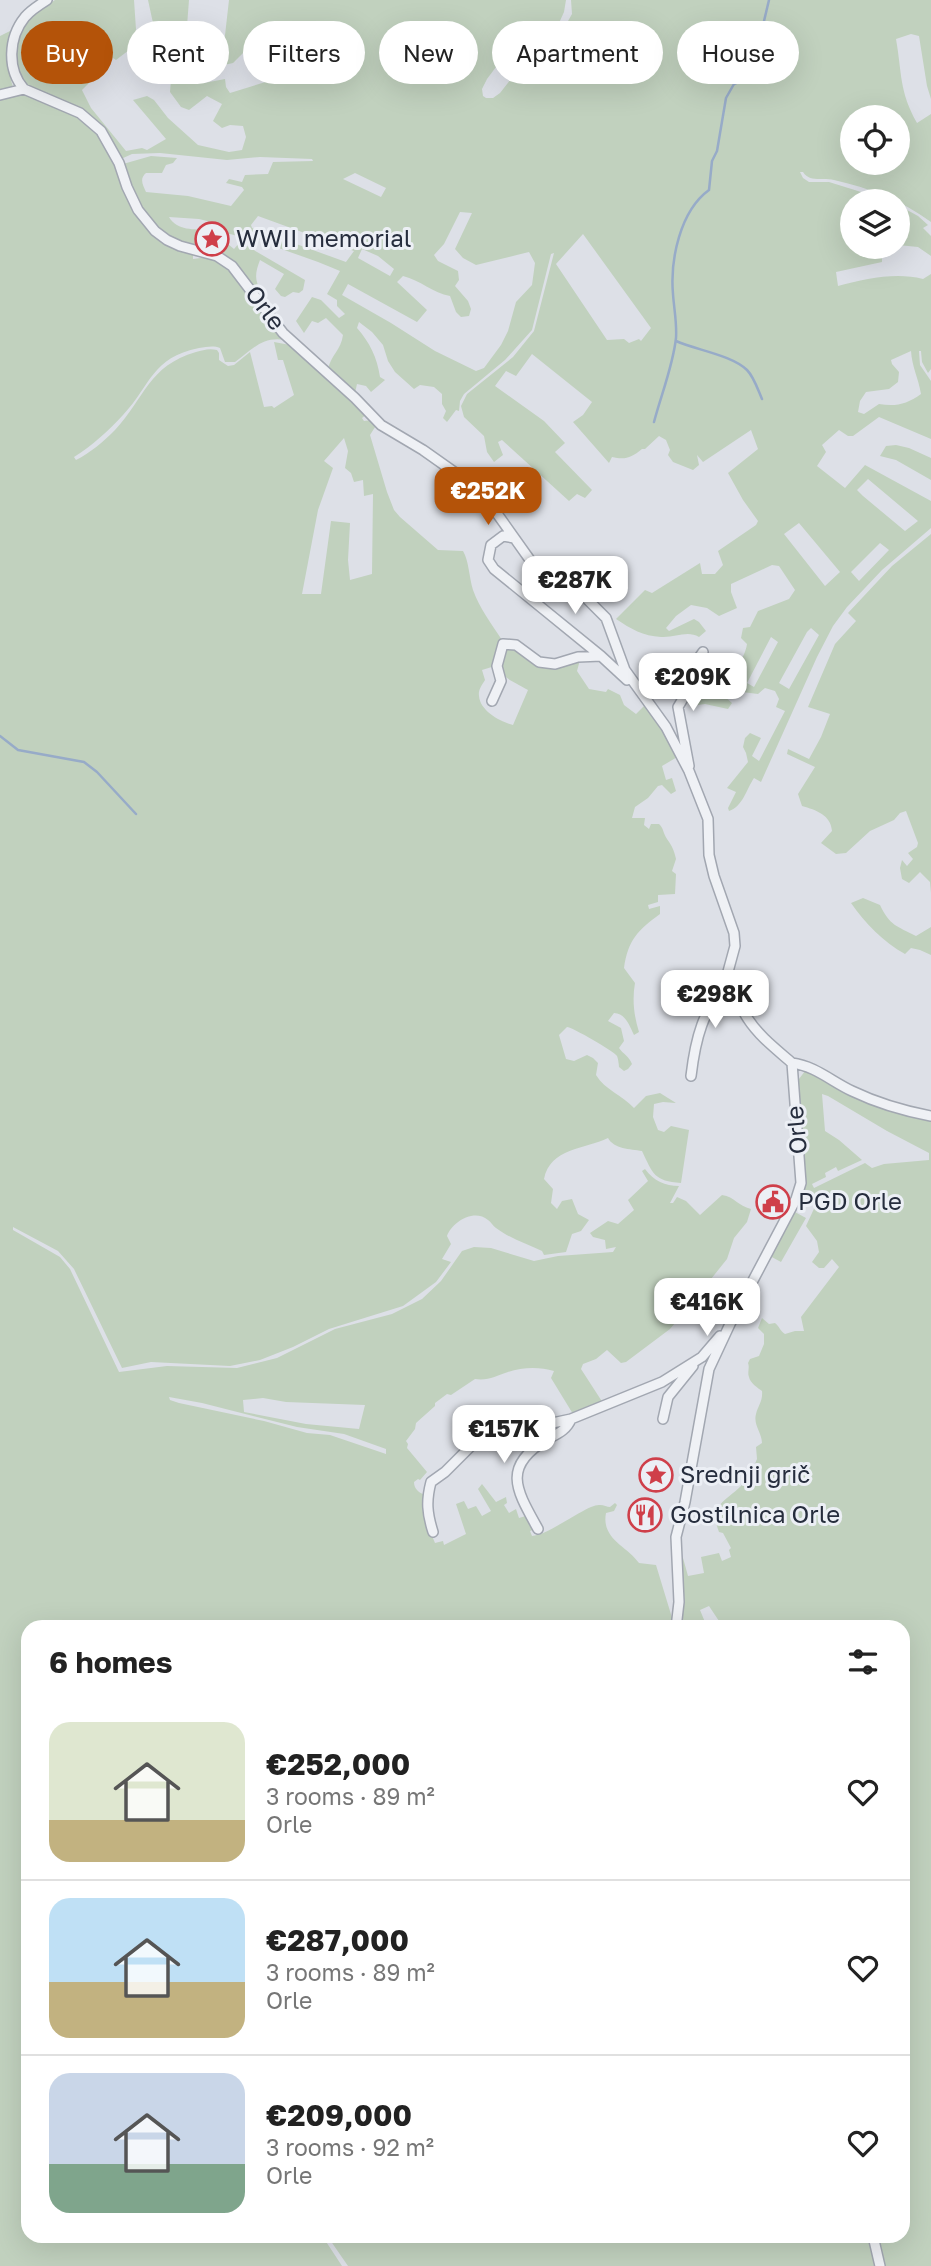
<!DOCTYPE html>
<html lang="en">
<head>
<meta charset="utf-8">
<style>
	:root { --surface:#fff; --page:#f2f2f2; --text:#222; --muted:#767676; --line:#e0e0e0; --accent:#b45309 }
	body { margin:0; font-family:"Golos Text",sans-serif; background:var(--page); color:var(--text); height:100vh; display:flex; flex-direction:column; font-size:26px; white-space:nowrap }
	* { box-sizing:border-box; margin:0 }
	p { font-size:23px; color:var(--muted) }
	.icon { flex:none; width:38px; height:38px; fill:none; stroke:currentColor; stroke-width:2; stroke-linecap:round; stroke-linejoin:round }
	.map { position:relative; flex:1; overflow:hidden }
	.sheet { position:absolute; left:21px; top:1620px; width:889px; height:623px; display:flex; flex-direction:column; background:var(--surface); border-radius:21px; box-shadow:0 7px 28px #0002 }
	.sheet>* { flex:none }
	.banner { position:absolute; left:21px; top:21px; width:889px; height:63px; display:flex; gap:14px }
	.buttons { position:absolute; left:840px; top:105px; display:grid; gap:14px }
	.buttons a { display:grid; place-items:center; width:70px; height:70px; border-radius:50%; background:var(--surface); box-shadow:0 7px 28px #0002; font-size:35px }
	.price { position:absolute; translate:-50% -60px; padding:0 16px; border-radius:14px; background:#fff; color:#222; font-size:23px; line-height:46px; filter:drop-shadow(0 2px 4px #0008) }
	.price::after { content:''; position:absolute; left:50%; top:42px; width:21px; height:16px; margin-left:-10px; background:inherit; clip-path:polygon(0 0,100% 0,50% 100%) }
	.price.active { background:var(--accent); color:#fff }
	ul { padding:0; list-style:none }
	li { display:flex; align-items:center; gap:21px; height:175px; padding:0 28px }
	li+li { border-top:2px solid var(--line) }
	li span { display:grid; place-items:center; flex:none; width:196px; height:140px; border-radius:21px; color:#555 }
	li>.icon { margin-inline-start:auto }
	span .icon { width:84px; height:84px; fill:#fffc; stroke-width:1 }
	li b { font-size:30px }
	h2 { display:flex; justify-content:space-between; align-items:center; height:84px; padding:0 28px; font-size:30px }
	.tag { padding:0 24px; border-radius:32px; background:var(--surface); box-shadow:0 7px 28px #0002; font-size:24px; line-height:63px }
	.tag.active { background:var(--accent); color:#fff }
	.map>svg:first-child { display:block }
	.green { fill:#c1d1be; fill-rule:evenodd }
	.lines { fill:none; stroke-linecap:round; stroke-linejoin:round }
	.stream { stroke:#97abc8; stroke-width:2.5 }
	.minor-casing { stroke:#a2a7b1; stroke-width:12 }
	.minor { stroke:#eff1f5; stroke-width:9 }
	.labels { text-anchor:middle; stroke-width:6; stroke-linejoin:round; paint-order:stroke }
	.poi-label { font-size:24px; fill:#262d3d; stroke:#eceff5; text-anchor:start }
	.street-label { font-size:24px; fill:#262d3d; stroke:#eceff5 }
</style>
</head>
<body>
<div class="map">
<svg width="931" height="2266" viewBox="0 0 931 2266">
	<rect width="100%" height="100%" fill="#dde0e7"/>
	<path class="green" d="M55,0h79l3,44 -21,16 -17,-11 -11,9 11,15 -17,17 9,18 35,43 16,-3 5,2 19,-11 -33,-39 14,-4 7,4 14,18 30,27 31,7 13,-2 4,-13 -3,-11 -13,-1 -8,3 -9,-7 9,-17 -15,-8 -18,14 -8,-3 -11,-15 1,-12 4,-9 -2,-8 -15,-17 -10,-46h41l-4,52 4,24 15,7 21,-4 1,8 4,6 65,-20 1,-9 -15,-6 -10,3 -13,-9h-14l-11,11 -9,2v-21l5,-44h337l-2,12 -9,20 -14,-1 -15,10 -5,10 -22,12 -12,16 -5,10 1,7 3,2h7l7,-5 15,-19 32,-16 25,-44 -1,-14h360v99l-4,-13 -8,-50 -8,-2 -15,5c6,34 3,52 21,84l14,-9v108c-30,-22 -62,-34 -97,-42 -12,-3 -24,3 -31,-8h-3l3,6 6,4h20l61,19h-38v46h17l-1,4 14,5v6l-46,10 2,14c28,-7 57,-14 85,-7l8,-5v95l-3,4 -6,-11 -1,-11h-2l1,14 11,16v58l-52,-22 -26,19h-5l-9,-6 -17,15 4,7 -9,14 28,22 20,-23 66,36v27l-49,42 -35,37 -14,19 -16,31 -56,125 -7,-4c-8,12 -11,28 -25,33l-1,-3 8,-16 -9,-4 21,-26 -2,-9 -3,-6 2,-9 5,-5 11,5 -9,18 7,5 26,-50 -9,-4 3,-8 -4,-8 -10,-3 -7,6 -16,-2 -8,-5 -9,3 -1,6 8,7 -4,6 -23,-5 -14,2 -5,-5 12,-15c6,0 13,1 18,-1 15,-5 29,-27 31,-41l-6,-6 2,-10 7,-1 8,-16 31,-12 6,-9 -16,-24 -7,-1 -41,19v8l6,16 -18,8 -12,-8 -16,-3 -15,11 -10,12 3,3 25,-12 5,3 7,9 -7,6c-12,-7 -24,1 -38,0 -18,-1 -30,-8 -45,-18l29,-29 7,3 48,-30 2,11h13l8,-9 -5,-14 38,-26 2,-4 -15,-21 -15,-27 30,-24 -7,-19 -48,32 -6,-7 2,10 -6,5 -20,-8 -5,-7 2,-5 -4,-10 -7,-4 -14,13h-3c-11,9 -17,11 -30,8l-3,6 -36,-41 10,-7 9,-13 -60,-48 -16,22 -10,-5 -11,15 49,35 21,22 -10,9 37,38 -7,8 -8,-4 -8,7 -67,-61 -4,2 5,13 -9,7 -7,-10 -3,-16 -20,-19 -3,-11 6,-12 46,-37 21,-26 20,-78 -3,1 -19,76 -27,30 -41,34 -4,7 -1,10 -3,-1 -9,12 -4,-4 3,-7 -4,-7v-10l-8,-7 -14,-2 -6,4 -19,-17 -7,-11 -5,-16 -11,-13 -13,-10 -2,6c13,15 20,29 23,49l5,3 -14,12 -5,-6 -9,-2 -2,9 -27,-24c3,-14 13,-19 15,-34l-17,-17 -8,5 -6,-2 -8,12 -8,-12 16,-24 9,3 18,18 6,-4 -8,-8v-6l-10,-6 13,-23c-31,-14 -66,-22 -95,-39l-4,6c-17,-9 -23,-2 -28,14 -57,-10 -72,-38 -90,-88l28,-8 26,2 -4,5 -7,2 -4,8h-16c-7,6 -3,12 0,19l42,4 43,10 13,-16 -2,-3 -16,-4 3,-4 13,3 3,-7 23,-1 5,-12 40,-1 -1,-2 -52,-2 -33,3 -67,-7 -28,1 -11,5 -10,-20 -9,-10 -77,-43c-12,-16 -14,-40 -4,-58 7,-13 22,-20 34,-28zM852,117h46v46h-46zM355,173l31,15 -5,9 -38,-18zM460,212l12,1 -17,36 8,9 13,7 53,-13 6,11 -3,22 -16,17 -8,29 -7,14 -17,23 -8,3 -41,-20 -44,-28 -49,-28 6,-11 69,38 10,-12 -30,-28 6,-6c17,4 30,17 47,20l6,16 5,5 8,-1 2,-7 -3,-8 -13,-15 4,-6 -1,-9 -20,-10 -4,-6 10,-11zM258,216l96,35 -8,11 -94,-34 -1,-3zM169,217l30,2 16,4 -6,7c-15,-1 -32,1 -40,-13zM583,234l68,94 -10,13 -2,-2 -10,4 -5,-4 -17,1 -51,-76zM362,249l16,7 16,13 -4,7 -32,-18zM911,351c1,16 7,26 10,43 -14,10 -25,13 -42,10l-15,10 -6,-2 2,-11 6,-9 23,-3 9,-7 1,-10 -7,-8 -1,-4zM868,479l50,42 -13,10 -42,-35 -6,-6zM799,523l41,49 -15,14 -41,-52zM880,543l9,7 -30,31 -8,-9zM811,628l8,7 -30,54 -10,-6 28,-51zM771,637l7,5 -24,45 -7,-4z
		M12,30l5,2c-7,20 -11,35 -4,55l-13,5v-56z
		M20,95l15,2 33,12 31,24 53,100 15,12 26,7v7l15,-2 21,9 56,74c-23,-4 -33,10 -50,22h-10l-5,-14c-7,-3 -13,-1 -21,0 -48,10 -47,36 -76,67 -15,16 -30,30 -49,42l2,3c14,-7 27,-18 39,-30 30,-32 33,-64 81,-78 7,-2 13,-4 21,-2l2,3v7l9,6 6,-1 16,-13 14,55 8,-1 2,2 20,-13 -11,-35h-5l-4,-18 16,3 62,53 -2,3 7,2 10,11 -5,4 2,3 8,-1 5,4 -7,11 17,57 7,18 6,7 38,33 25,1c6,10 6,26 10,39 7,19 18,33 29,50l-7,26 -13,4 3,10c-3,5 -7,10 -6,16 1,15 22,26 34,29l15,-35c-26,-15 -32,-12 -22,-44l57,19 17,-5 -3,11 12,18 17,3 2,-3 12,6 4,10 12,9 11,-11 32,53 -17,10 4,14 6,-2 4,13 -5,3 -9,-9 -4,1 -10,12 -13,9 -3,11h13l-1,7 5,4 2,-5h8c5,5 4,9 8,15 5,7 7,11 9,20l-4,12 4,3 -1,20 -17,1v7l-10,3 1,4 11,-3v8c-22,16 -32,26 -36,54l11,15c-3,17 -1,33 4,49l-5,3c-5,-10 -8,-21 -20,-22l-6,8 13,7 3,13 -5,7c4,6 10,8 13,16l-4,5 -4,2 -5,-4c0,-2 -1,-9 -2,-11 -2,-4 -45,-29 -50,-29l-8,8 7,24 8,2 13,-6 6,3 5,5 -2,12c9,15 26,20 38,33l12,-12 14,-3 16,10 -13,-1 -9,2 -1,13 5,13 6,2 7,-6 18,4 -8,53c-27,-2 -28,-9 -39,-32 -12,-2 -28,-2 -34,-13 -23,11 -58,10 -64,41l9,10 -2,14 6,6 5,-8 10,-2 6,15 11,6 -8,11 -9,3 -6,18 -22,3 -2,-4c-15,-7 -33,-13 -46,-23 -3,-2 -5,-6 -8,-8 -14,-12 -36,2 -41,16l4,8 -9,15 9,3 -15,20 -33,24 -74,23 -36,18 -33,13 -30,6 -79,-4 -29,6 -48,-99 -16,-18 -45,-24v3l47,27 10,12 49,103 48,-6 70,2 40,-10 58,-29 57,-15 30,-15 19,-18 21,-30 12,-4 17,1 43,13 24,-5 55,-4 3,-5 -10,2 -1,-9 -12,-3 -3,-4 18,-12 10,3 16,-14 -6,-10 20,-19 -6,-10 3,-2c9,12 20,17 34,17l-9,17h3l4,-6 9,4 14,14 22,-20c13,2 16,11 29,14l-4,13 -13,16 -7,21 -36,45 -21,25 -44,33 -5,1 -14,-13 -11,9 -13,5 -2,5 22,34 -30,11 -22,-36 3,-7c-14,-4 -31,-4 -46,1 -12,4 -20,9 -33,7l-24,16 -4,-1 -12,9v3l-19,17 -1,6 -9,12 2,3 -1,4 20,24 -7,8 -2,-1 -4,3c0,6 4,10 9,12l7,37 5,12 8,-2 1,4 22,-11 -10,-30 8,-3 4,8 8,-3 6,10 9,-5 -13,-22 4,-5 14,18 10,-5 1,6 -3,2 5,8 7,-4 3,9 10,-3 6,14 -5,2 2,5c18,-1 56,-33 68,-31 4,0 7,2 10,2l5,-4 2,2 -3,6 -8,2c-5,26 21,33 33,50l17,2 17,56 -1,6 -644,1v608l295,1 19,29h-342v-2166zM344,438l4,13 -3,17 6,5 3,9 9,-2 1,16 9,-2 -1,80 -22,6 -2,-20 2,-37 -19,-2 -10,73h-19l16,-84 15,-42 -9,-7zM169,1397l33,6 95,24 47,7 42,15v5l-56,-19 -23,-2 -43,-12 -85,-18 -9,-3zM263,1398l23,4 79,3 -6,24 -53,-5 -62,-12 -1,-12z
		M898,205l20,11 10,9 -5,3 8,8v20l-13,-9 -20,-2z
		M223,240l11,9 6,-7 65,38 -2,10 -4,3 -6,-1 -8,5 -4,-1 -6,-7 9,-15 -24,-14c-5,13 -6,21 2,32l-3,4 -13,-19 -25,-26 -1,-5z
		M896,445l13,3 22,10v22l-35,-20 -16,-4 6,-10z
		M931,534v359l-1,-11 -10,-10 -11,11 -7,-4 -2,-11 2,-8 5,6 6,-7 -5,-6 9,-6 1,-4 -12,-32 -6,2 -6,7 -24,11 -24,22 -10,1 -15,-11 11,-12c-1,-16 -16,-21 -30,-25l-4,-12 17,-27 -28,-13 1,-5 21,10 12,-22 9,-23 -22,-7 27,-63 21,-23 -8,-8 44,-47z
		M863,898l17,7c10,21 17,21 36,31l15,-9v28l-11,-5 -9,-2 -6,6c-22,-12 -40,-31 -54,-51z
		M805,1068l37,20 89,31v1147h-46l-7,-29 25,-1v-608l-180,-1 -14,-21 -9,4 7,17 -28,1 4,-28 -3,-42h3l5,18 16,-3 -3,-16 18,-4 3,8 9,-4 -2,-7 2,-2 -8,-15 -4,-1c-13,-32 15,-32 28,-54l-1,-6 8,-6 3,-7 -1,-12 6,-4c0,-10 -9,-18 -6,-29 2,-8 7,-13 6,-23 -4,-3 -12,-8 -13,-14 -2,-5 1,-9 -1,-14l2,-4 9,-3 5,-12v-10l-6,-6 4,-10 7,6 6,-1c5,4 5,8 10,11l10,-3h9l-3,-14 38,-50 -7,-8 -8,9h-5l-7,-6 7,-10 -2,-11 -11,-15 12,-26 -1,-2 -15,-1 3,-21 -7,-91 1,-6 6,-8zM822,1094l6,2 59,35 42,22v7l-45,4 -12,4 -7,-5 -51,25 -2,-4 14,-7 -1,-4 11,-6 2,4 24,-11 -23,-20 -14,-9z
		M793,1211l13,7 -25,44 -13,-7z
		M328,2237h541l8,29h-529z"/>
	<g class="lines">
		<path class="stream" d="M676,341c20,9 56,14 71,29 7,7 11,20 15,29
			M654,422c7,-27 19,-56 22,-84 1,-16 -2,-29 -3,-44 -3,-34 7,-83 36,-104l3,-29 5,-10 9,-53 8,-14 11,-5 10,-20 14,-59
			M0,736l18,14 66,12 13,10 39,42"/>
		<defs>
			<path id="minor" d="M47,0c-8,5 -16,10 -22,17 -17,21 -18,53 -1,72l56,24 21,18 18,32 8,24 11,23 17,21 12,9 13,6 37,10 15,10 51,67 72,65 26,27 42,25 58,41 54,76 23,19 28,12 20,20 19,52 41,57 23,44 19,48 1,36 5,21 20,57 1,13 -9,33c10,12 13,27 22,40 11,17 28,30 44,44l9,120 -5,16 -66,125 -21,45 -24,133 -9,35 3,65 -3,26
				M0,95l24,-6
				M514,538l-11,-2 -12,9 -3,15 6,9 107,87 26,24
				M492,701l9,-20 -4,-15 6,-22 13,1 23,17 16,2 23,-7 23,-1
				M689,766l-11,-59 18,-30 -2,-12 9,-13
				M792,1063c23,3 39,18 60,28 25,12 52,20 79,25
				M691,1076c5,-42 12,-61 35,-97
				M663,1419l5,-22 25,-31
				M538,1529c-21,-38 -37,-62 8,-89 11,-6 21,-10 25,-21
				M433,1532c-6,-19 -7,-31 -2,-50l14,-10 29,-29 41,-12 56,-12 91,-37 40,-25 18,-21
				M873,2236l7,30"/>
		</defs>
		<use href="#minor" class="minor-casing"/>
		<use href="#minor" class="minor"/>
	</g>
	<defs>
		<symbol id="sight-ring" viewBox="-11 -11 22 22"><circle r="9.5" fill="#eceff5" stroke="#cf3f4a" stroke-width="1.5"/><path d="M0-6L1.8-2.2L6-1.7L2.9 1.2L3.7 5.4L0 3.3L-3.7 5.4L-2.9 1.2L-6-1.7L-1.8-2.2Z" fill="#cf3f4a"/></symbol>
		<symbol id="civic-ring" viewBox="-11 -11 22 22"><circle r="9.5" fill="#eceff5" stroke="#cf3f4a" stroke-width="1.5"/><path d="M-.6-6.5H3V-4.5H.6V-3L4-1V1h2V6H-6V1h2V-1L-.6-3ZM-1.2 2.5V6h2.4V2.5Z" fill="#cf3f4a"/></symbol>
		<symbol id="restaurant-ring" viewBox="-11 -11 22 22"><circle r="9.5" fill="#eceff5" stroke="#cf3f4a" stroke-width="1.5"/><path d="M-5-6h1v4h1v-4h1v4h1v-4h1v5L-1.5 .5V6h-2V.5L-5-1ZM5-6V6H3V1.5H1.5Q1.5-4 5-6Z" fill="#cf3f4a"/></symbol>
	</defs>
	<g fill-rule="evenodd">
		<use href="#sight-ring" x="193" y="220" width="38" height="38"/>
		<use href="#civic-ring" x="754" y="1183" width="38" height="38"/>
		<use href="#sight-ring" x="637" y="1456" width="38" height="38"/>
		<use href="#restaurant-ring" x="626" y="1496" width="38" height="38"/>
	</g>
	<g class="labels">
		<g class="poi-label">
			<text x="236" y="247">WWII memorial</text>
			<text x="798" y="1210">PGD Orle</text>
			<text x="680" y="1483">Srednji grič</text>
			<text x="670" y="1523">Gostilnica Orle</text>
		</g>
		<g class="street-label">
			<text transform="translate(265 308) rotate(53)" y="8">Orle</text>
			<text transform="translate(797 1130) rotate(-95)" y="8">Orle</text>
		</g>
	</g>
</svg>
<div class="buttons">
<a><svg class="icon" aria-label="locate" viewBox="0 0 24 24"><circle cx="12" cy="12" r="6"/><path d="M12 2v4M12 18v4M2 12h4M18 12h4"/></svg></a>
<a><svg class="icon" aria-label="layers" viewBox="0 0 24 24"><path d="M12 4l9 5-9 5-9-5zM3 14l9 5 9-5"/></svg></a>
</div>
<b class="price active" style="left:488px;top:527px">€252K</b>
<b class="price" style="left:575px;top:616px">€287K</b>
<b class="price" style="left:693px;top:713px">€209K</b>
<b class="price" style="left:715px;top:1030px">€298K</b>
<b class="price" style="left:707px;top:1338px">€416K</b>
<b class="price" style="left:504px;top:1465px">€157K</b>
<div class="banner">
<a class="tag active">Buy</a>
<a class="tag">Rent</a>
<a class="tag">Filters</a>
<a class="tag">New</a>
<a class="tag">Apartment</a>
<a class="tag">House</a>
</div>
<section class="sheet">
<h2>6 homes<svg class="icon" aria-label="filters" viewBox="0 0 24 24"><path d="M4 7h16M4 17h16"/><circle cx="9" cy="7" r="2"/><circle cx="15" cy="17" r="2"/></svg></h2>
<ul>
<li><span style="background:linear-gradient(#dfe7d0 70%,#c2b280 0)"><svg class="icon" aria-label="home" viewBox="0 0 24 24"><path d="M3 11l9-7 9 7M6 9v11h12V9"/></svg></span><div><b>€252,000</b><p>3 rooms · 89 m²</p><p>Orle</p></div><svg class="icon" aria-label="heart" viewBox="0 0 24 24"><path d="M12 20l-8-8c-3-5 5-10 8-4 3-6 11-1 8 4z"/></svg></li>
<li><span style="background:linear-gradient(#bfe0f5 60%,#c2b280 0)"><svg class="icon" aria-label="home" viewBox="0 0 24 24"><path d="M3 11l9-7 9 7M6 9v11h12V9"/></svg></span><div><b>€287,000</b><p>3 rooms · 89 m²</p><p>Orle</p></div><svg class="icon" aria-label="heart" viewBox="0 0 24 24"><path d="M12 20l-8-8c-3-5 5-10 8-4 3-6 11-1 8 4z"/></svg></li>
<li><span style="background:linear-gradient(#c9d6e8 65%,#7fa58c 0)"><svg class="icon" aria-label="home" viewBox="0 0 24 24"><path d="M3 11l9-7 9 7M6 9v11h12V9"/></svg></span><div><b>€209,000</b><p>3 rooms · 92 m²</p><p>Orle</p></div><svg class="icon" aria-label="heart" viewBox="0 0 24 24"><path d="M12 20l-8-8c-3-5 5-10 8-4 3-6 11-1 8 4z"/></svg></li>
</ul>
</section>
</div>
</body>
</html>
